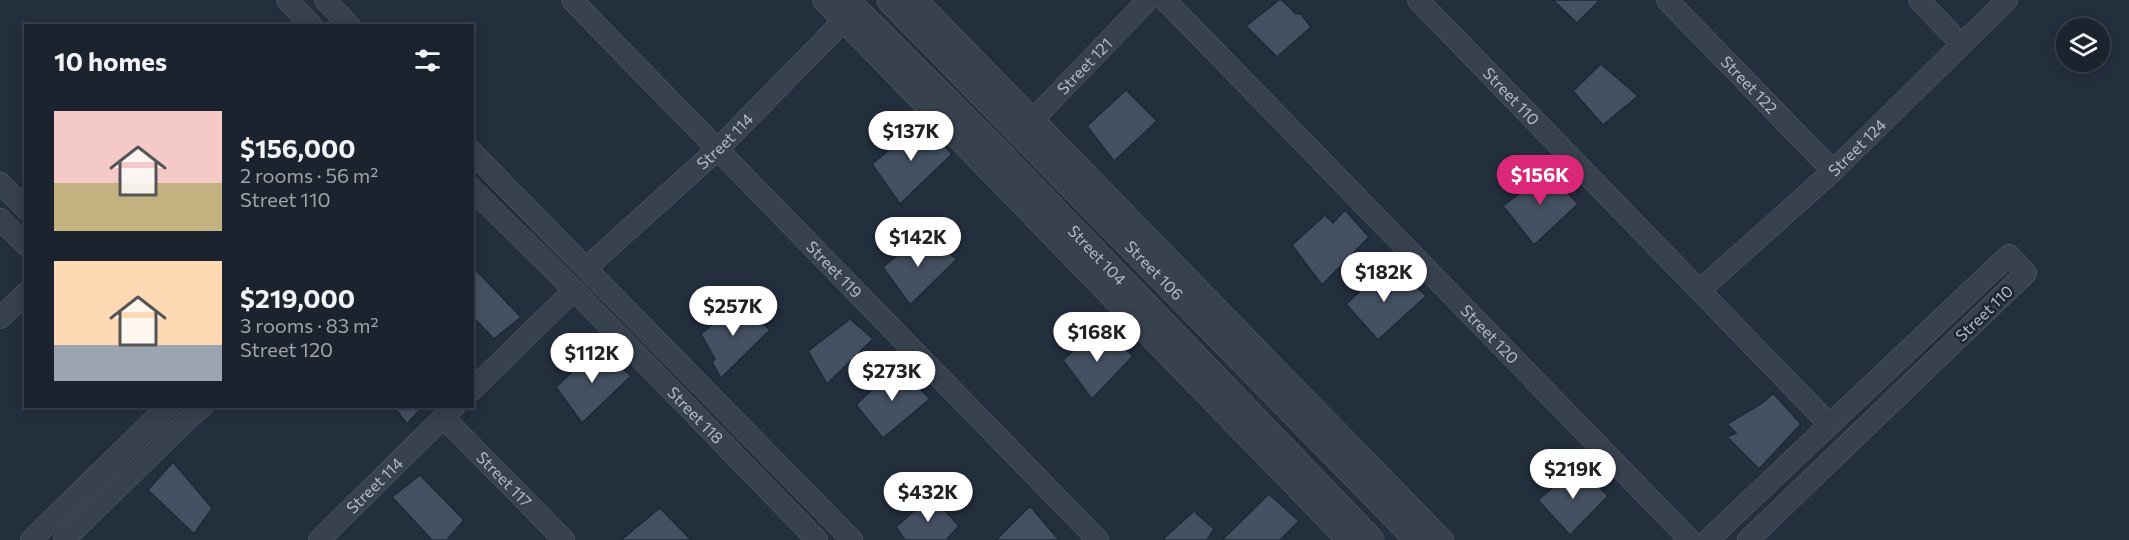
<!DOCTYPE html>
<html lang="en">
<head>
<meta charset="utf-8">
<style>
	:root { --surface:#1b232e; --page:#242b36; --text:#f1f3f6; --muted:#a0a4aa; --line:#39404a; --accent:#db2777 }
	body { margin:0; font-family:Commissioner,sans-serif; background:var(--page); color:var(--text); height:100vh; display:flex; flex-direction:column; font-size:22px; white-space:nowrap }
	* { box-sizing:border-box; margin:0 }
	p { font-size:20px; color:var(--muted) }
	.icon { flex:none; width:33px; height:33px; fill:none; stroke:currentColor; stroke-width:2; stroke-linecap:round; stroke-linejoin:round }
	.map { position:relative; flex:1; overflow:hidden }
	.panel { position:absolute; left:24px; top:24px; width:450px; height:384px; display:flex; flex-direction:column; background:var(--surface); border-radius:0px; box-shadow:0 3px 15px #0003,0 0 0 2px var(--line) }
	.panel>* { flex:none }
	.buttons { position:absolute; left:2056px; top:18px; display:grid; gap:12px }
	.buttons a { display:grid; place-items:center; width:54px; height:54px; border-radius:50%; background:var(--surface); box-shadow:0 3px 15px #0003,0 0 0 2px var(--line); font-size:30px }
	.price { position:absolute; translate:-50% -51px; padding:0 14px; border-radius:21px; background:#fff; color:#222; font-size:20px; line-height:39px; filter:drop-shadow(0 2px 3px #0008) }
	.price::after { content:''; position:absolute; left:50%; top:36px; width:18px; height:14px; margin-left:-9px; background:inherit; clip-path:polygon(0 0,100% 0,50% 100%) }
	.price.on { background:var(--accent); color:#fff }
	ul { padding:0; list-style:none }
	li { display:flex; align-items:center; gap:18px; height:150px; padding:0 30px }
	li span { display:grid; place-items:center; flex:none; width:168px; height:120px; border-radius:0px; color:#555 }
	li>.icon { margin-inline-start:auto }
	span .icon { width:72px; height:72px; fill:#fffc; stroke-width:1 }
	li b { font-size:26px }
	h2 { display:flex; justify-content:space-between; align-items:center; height:72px; padding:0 30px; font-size:26px }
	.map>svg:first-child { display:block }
	.building { fill:#455162; stroke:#1f2835; stroke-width:1.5 }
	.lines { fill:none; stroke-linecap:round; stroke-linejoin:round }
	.minor-casing { stroke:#565f6c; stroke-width:22 }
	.tertiary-casing { stroke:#565f6c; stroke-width:27 }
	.minor { stroke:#38414e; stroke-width:21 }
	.tertiary { stroke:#38414e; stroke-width:26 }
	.labels { text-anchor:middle; stroke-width:5; stroke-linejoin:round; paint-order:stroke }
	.street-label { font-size:16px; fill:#b4bcc9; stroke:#1d2633 }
</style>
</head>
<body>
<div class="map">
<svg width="2129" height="540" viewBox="0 0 2129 540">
	<rect width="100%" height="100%" fill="#242f3e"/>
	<path class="building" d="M1279,0h3l14,14h5l10,13 -34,30 -31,-31z
		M1553,0h47l-23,23z
		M1601,64l37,32 -35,29 -30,-34z
		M1126,90l31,31 -43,40 -27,-35z
		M925,126l27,28 -52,50 -28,-40 40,-33 5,1z
		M1535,174l4,3 11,-3 28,30 -44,41 -31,-39 23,-18 -2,-5z
		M1345,210l24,27 -47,48 -30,-40 33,-30 8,8z
		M923,235l34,24 -47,46 -27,-38z
		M472,266l49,51 -27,22 -22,-23z
		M1386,267l19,21 5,-7 16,15 -48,44 -32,-36z
		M739,301l31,29 -49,48 -9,-16 3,-3 -14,-25z
		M850,319l23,20 -46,45 -19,-33z
		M1094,333l15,10 5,-4 19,17 -41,43 -29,-39z
		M598,348l33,28 -49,47 -26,-36z
		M897,365l33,34 -47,39 -27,-33z
		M1773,393l28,31 -42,45 -32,-32 9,-4 -9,-9 37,-22z
		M393,406h30l-16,18z
		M173,462l39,46 -18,26 -46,-44z
		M1578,466l30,30 -38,39 -32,-35z
		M420,475l44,45 -17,20h-15l-40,-43z
		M1269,494l30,27 -19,19h-58z
		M931,495l28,31 -13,14h-41l-9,-13z
		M1030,506l29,34h-63z
		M660,508l31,32h-70z
		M1194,511l20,18 -7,11h-45z"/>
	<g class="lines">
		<defs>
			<g id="minor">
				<path d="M287,0l25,26"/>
				<path d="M325,0l25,26"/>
				<path id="s1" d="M572,0l526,540"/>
				<path d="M823,0l524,540"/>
				<path d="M917,0l526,540"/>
				<path id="s2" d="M1165,0l525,540"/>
				<path id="s3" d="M1418,0l411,424"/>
				<path id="s4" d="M1667,0l166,171"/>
				<path d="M1919,0l42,44"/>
				<path id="s5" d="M1025,128l123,-128"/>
				<path d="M472,152l380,388"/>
				<path d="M0,183l26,26"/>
				<path id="s6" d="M472,189l102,101 243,250"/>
				<path d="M0,219l26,26"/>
				<path id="s7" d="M586,268l132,-119 134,-137"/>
				<path id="s8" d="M1700,290l133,-119 174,-171"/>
				<path d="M0,318l26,-25"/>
				<path d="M472,390l102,-100"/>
				<path id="s9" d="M444,418l120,122"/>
				<path d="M31,540l137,-134"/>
				<path d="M64,540l127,-124 12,-10"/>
				<path id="s10" d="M319,540l136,-134"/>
				<path d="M1708,540l301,-285 17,18 -278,267"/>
			</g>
			<g id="tertiary">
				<path id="s11" d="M846,0l155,155 370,385"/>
				<path id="s12" d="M890,0l528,540"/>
			</g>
		</defs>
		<use href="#minor" class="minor-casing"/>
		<use href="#tertiary" class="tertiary-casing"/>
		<use href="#minor" class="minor"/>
		<use href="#tertiary" class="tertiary"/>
	</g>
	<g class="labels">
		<g class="street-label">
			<text dy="6" stroke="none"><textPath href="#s5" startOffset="86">Street 121</textPath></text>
			<text dy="6" stroke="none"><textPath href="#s4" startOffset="118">Street 122</textPath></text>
			<text dy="6" stroke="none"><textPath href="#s3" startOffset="134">Street 110</textPath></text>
			<text dy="6" stroke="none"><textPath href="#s7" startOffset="188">Street 114</textPath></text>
			<text dy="6" stroke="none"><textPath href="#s8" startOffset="212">Street 124</textPath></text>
			<text dy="6" stroke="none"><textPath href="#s11" startOffset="358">Street 104</textPath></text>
			<text dy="6" stroke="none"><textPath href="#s1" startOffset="376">Street 119</textPath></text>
			<text dy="6" stroke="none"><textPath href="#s12" startOffset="378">Street 106</textPath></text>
			<text transform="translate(1984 313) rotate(-44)" y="6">Street 110</text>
			<text dy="6" stroke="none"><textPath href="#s2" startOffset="466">Street 120</textPath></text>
			<text dy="6" stroke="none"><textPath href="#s6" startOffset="318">Street 118</textPath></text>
			<text dy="6" stroke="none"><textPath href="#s9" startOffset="86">Street 117</textPath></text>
			<text dy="6" stroke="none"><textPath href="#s10" startOffset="78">Street 114</textPath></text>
		</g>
	</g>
</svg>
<div class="buttons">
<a><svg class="icon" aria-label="layers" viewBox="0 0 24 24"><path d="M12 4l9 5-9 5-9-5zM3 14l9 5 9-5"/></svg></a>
</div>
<b class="price" style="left:911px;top:162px">$137K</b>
<b class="price on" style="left:1540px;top:206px">$156K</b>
<b class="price" style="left:918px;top:268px">$142K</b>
<b class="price" style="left:1384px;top:303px">$182K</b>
<b class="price" style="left:733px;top:337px">$257K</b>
<b class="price" style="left:1097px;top:363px">$168K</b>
<b class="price" style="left:592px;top:384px">$112K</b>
<b class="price" style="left:892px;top:402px">$273K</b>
<b class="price" style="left:1573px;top:500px">$219K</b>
<b class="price" style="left:928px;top:523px">$432K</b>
<section class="panel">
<h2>10 homes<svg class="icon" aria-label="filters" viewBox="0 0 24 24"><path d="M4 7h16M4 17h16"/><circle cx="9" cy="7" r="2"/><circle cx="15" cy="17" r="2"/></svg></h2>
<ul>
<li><span style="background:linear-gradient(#f6c9c9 60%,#c2b280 0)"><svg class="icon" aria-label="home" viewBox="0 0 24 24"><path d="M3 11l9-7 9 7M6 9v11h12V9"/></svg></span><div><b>$156,000</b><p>2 rooms · 56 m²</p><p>Street 110</p></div></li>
<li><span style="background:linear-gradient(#ffd9b3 70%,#9aa5b1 0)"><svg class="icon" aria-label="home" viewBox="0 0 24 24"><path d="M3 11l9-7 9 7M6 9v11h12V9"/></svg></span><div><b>$219,000</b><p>3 rooms · 83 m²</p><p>Street 120</p></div></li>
</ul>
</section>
</div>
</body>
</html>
